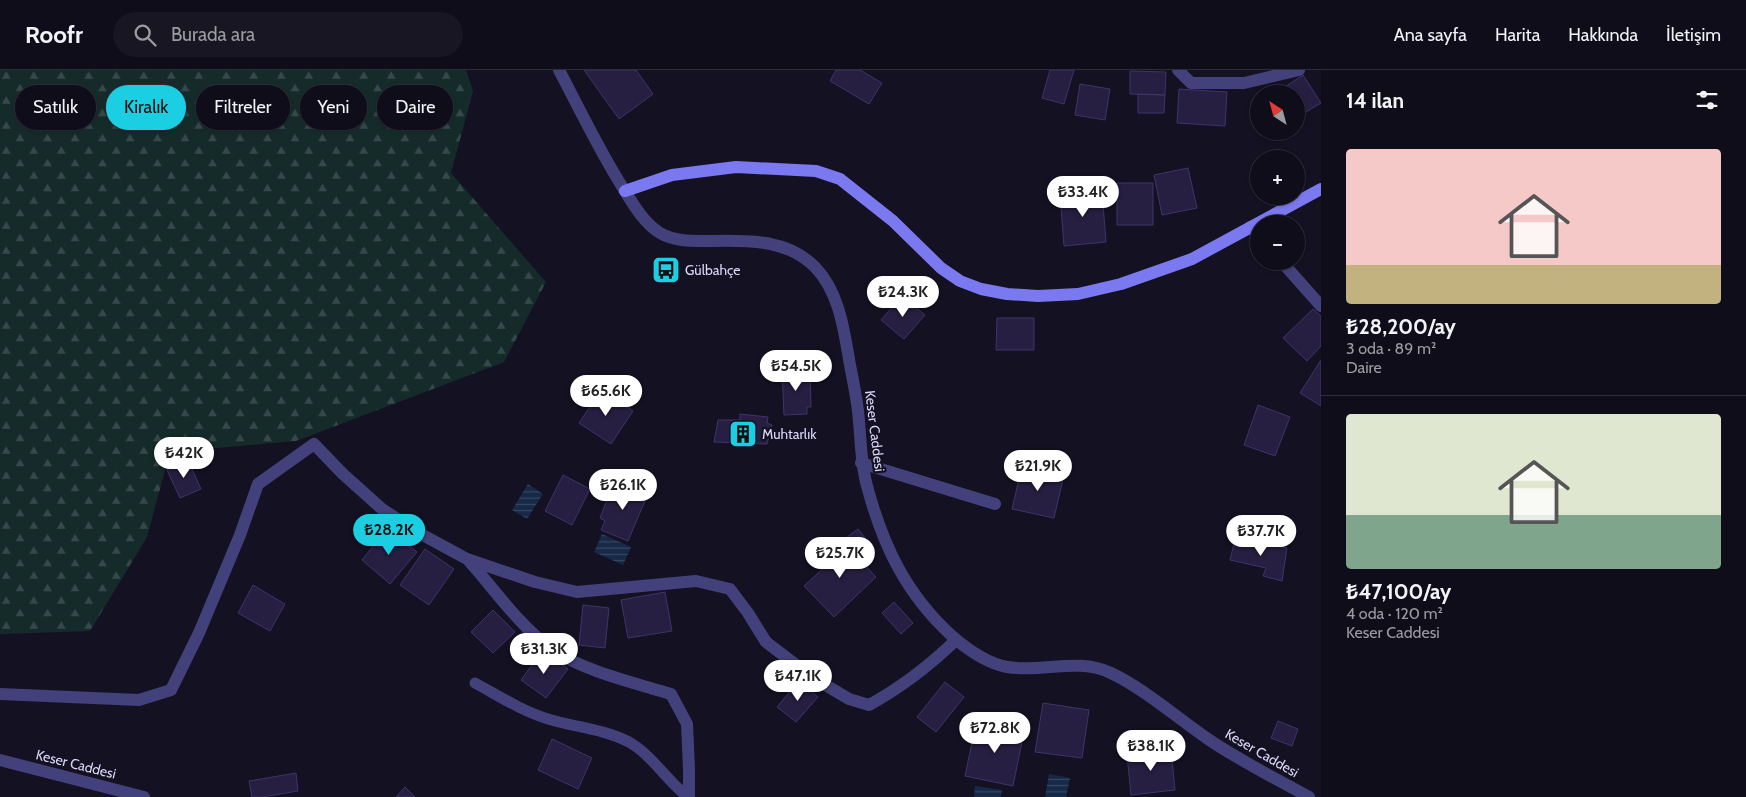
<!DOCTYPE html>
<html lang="tr">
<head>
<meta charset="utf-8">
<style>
	:root { --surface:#0f0d1a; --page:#181623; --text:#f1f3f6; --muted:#9b9ca2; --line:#2f2d39; --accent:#1ccee1 }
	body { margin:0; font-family:Cabin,sans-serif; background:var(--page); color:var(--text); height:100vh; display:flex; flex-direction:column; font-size:19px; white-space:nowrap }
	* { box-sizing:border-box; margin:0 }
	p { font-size:16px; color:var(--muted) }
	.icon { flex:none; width:28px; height:28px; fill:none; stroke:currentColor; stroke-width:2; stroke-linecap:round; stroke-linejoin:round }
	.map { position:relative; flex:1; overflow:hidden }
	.panel { display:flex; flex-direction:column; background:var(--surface); width:425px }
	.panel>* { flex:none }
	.guide { position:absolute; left:15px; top:15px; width:475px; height:45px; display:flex; gap:10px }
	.needle { width:32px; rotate:324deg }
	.buttons { position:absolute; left:1250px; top:15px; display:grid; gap:10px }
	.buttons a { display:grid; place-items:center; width:55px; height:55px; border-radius:50%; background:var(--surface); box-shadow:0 1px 4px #0004,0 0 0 1px var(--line); font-size:25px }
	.price { position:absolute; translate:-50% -42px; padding:0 11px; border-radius:18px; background:#fff; color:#222; font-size:16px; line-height:32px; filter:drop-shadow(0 1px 2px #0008) }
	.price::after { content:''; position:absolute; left:50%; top:30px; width:15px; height:11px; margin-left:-8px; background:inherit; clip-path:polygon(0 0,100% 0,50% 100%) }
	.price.active { background:var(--accent); color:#111 }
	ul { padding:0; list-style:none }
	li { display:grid; align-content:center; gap:10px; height:265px; padding:0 25px }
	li+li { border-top:1px solid var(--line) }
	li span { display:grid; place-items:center; height:155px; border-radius:5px; color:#555 }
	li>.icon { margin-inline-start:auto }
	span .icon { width:90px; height:90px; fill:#fffc; stroke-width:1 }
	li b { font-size:21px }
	h2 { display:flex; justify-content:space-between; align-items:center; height:60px; padding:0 25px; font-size:21px }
	.chip { padding:0 18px; border-radius:22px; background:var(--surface); box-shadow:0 1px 4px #0004,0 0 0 1px var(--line); font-size:18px; line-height:45px }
	.chip.active { background:var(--accent); color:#111 }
	header { display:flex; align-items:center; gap:30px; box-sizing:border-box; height:70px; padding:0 25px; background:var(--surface); border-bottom:1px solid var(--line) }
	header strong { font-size:24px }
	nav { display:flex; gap:28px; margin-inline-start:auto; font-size:18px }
	.search { width:350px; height:45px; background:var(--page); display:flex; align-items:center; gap:12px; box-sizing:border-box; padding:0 18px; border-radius:28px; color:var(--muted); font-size:19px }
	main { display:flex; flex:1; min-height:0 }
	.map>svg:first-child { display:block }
	.forest { fill:url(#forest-firs) }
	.water { fill:url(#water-rules) }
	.building { fill:#261f41; stroke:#3e346a }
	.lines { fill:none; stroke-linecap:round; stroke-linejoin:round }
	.service { stroke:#43417b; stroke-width:11 }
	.minor { stroke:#43417b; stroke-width:12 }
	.tertiary { stroke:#43417b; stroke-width:12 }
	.secondary { stroke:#7b79ef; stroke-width:12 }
	.labels { text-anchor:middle; stroke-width:4.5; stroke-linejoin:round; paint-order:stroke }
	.poi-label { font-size:14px; fill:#dad7fa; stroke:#141122; text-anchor:start }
	.street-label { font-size:14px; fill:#dad7fa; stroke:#141122 }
</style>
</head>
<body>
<header>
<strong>Roofr</strong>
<div class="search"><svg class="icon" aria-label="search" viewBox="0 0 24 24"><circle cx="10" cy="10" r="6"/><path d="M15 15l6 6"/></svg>Burada ara</div>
<nav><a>Ana sayfa</a><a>Harita</a><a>Hakkında</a><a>İletişim</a></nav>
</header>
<main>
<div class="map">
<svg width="1321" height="727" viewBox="0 0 1321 727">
	<defs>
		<pattern id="forest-firs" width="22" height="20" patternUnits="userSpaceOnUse" patternTransform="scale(1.25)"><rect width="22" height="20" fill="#152b2a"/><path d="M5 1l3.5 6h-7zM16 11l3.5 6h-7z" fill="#36494a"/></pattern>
		<pattern id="water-rules" width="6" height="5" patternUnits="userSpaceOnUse" patternTransform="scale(1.25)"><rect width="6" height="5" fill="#162947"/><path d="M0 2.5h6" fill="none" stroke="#374762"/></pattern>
	</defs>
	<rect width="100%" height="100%" fill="#141122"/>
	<path class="forest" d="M0,0h466l7,21 -22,82 95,109 -42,80 -208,79 -126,11 -23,85 -57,94 -90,3z"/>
	<path class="water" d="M528,414l15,10 -16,25 -15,-9z
		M602,464l29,13 -8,18 -29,-13z
		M1049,704l21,4 -4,19h-21z
		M975,716l27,4 -1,7h-27z"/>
	<path class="building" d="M584,0h52l17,24 -34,25z
		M836,0h24l22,13 -13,21 -39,-23z
		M1050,0h24l-10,34 -22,-6z
		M1130,1l36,1 -1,23 -35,-1z
		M1303,5l18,28 -25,15v-24h-22z
		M1080,14l30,5 -5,31 -30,-5z
		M1179,19l48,3 -2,34 -48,-3z
		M1138,24l27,1 -1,18h-26z
		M1188,98l9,40 -35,7 -8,-40z
		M1117,113h36v42h-36z
		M1102,121l4,51 -42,4 -4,-51z
		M902,226l23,19 -21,24 -23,-19z
		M1313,239l8,7v30l-14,15 -24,-23z
		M997,248h37v32h-38z
		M1321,290v46l-21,-13z
		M810,300l1,37h-4v7l-23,1 -2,-44z
		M601,320l32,21 -22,33 -32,-21z
		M1258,335l32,12 -15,39 -31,-11z
		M740,344l28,3 -1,6 5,2 -5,19 -53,-2 4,-22h22z
		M188,390l13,29 -21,9 -13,-28z
		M1022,396l42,9 -10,43 -42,-9z
		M563,405l27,14 -18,36 -27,-14z
		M621,413l27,11 -20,47 -27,-11 4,-9 -5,-3 10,-26 7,2z
		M388,458l29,24 -27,32 -28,-24z
		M858,459l8,10 -12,9 -8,-10z
		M1235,469l52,9 -5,33 -19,-5 3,-8 -36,-8z
		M841,470l35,37 -42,40 -30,-31 26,-24 -6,-6z
		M425,479l29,20 -25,36 -29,-20z
		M253,515l32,19 -15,27 -32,-18z
		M665,522l7,39 -44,7 -7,-38z
		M894,532l19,21 -12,11 -19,-21z
		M583,535l26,3 -4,40 -26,-3z
		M493,540l22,22 -22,21 -22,-21z
		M540,584l10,8 2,-4 16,11 -22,29 -25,-18z
		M799,611l19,16 -22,25 -19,-15z
		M945,612l19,15 -28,35 -19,-15z
		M1043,633l46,7 -7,48 -47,-6z
		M1278,651l20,8 -6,17 -21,-8z
		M976,653l48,9 -11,54 -48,-10z
		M552,669l40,19 -14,31 -40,-19z
		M1171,679l4,41 -44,5 -4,-41z
		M296,703l2,18 -36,6h-10l-3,-16z
		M405,717l10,10h-19z"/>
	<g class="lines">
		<path class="service" d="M475,613c24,13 47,28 73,36 26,8 56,10 81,23 23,13 38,39 59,55"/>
		<path class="minor" d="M1178,0l13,13h53l55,-13
			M1250,157l9,10
			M1281,191l40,45
			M861,393l134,41
			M469,491c26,29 49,63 81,87 30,22 85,35 121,46l16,30 2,45v28
			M0,624l139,6 32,-10 28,-57 41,-98 18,-51 56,-40 29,30 39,35 37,24 48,26 68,23 42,10 119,-11 34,8 18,24 18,29 46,35 37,22 20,6c33,-18 60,-39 87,-65"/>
		<path class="tertiary" d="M559,0c21,40 40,80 64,118 10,16 20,34 37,45 14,8 29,8 45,8 39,0 80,-4 110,26 25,26 29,64 35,98 3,15 6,30 8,46 3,25 2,50 9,75 16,60 39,108 85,150 16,14 34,27 55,31 35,6 71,-10 104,6 35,17 65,44 97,66 32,22 67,39 101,58
			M0,690l144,37"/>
		<path class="secondary" d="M625,121l47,-16 64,-8 80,4 24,8 53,42 48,47 19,13 21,8 26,5 31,2 40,-2 43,-10 71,-25 129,-70"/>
	</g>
	<defs>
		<symbol id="bus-square" viewBox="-11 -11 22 22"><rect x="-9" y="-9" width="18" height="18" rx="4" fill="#1ccee1" stroke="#141122"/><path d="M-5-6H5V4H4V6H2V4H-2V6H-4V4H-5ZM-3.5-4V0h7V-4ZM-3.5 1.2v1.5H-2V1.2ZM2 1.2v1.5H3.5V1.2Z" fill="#111"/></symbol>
		<symbol id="building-square" viewBox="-11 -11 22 22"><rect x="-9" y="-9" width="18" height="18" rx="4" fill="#1ccee1" stroke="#141122"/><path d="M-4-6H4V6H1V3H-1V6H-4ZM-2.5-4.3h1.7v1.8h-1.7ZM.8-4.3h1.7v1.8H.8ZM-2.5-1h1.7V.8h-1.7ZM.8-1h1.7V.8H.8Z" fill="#111"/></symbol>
	</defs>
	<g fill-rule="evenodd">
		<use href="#bus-square" x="650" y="184" width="32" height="32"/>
		<use href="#building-square" x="727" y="348" width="32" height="32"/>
	</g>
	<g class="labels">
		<g class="poi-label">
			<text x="685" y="205">Gülbahçe</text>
			<text x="762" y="369">Muhtarlık</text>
		</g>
		<g class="street-label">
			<text transform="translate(875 361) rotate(83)" y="5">Keser Caddesi</text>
			<text transform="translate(1262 683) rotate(30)" y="5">Keser Caddesi</text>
			<text transform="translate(76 694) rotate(14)" y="5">Keser Caddesi</text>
		</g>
	</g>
</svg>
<div class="buttons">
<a><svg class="needle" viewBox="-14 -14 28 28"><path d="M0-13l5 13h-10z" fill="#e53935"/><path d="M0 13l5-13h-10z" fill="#9b9ca2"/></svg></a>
<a>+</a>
<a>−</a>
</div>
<b class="price" style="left:1083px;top:148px">₺33.4K</b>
<b class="price" style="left:903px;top:248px">₺24.3K</b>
<b class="price" style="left:796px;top:322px">₺54.5K</b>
<b class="price" style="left:606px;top:347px">₺65.6K</b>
<b class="price" style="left:184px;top:409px">₺42K</b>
<b class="price" style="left:1038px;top:422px">₺21.9K</b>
<b class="price" style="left:623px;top:441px">₺26.1K</b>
<b class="price active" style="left:389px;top:486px">₺28.2K</b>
<b class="price" style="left:1261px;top:487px">₺37.7K</b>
<b class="price" style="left:840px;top:509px">₺25.7K</b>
<b class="price" style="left:544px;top:605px">₺31.3K</b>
<b class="price" style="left:798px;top:632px">₺47.1K</b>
<b class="price" style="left:995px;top:684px">₺72.8K</b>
<b class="price" style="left:1151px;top:702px">₺38.1K</b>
<div class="guide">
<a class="chip">Satılık</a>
<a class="chip active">Kiralık</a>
<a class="chip">Filtreler</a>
<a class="chip">Yeni</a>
<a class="chip">Daire</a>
</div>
</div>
<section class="panel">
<h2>14 ilan<svg class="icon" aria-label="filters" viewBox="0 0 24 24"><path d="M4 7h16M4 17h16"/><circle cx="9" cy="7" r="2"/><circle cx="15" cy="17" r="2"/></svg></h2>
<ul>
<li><span style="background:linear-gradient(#f6c9c9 75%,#c2b280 0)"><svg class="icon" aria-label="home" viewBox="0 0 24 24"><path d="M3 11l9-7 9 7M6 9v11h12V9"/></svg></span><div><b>₺28,200/ay</b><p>3 oda · 89 m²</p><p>Daire</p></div></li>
<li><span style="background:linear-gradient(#dfe7d0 65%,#7fa58c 0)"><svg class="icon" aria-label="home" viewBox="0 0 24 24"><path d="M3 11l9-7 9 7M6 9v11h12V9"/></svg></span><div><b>₺47,100/ay</b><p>4 oda · 120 m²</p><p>Keser Caddesi</p></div></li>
</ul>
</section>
</main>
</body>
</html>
